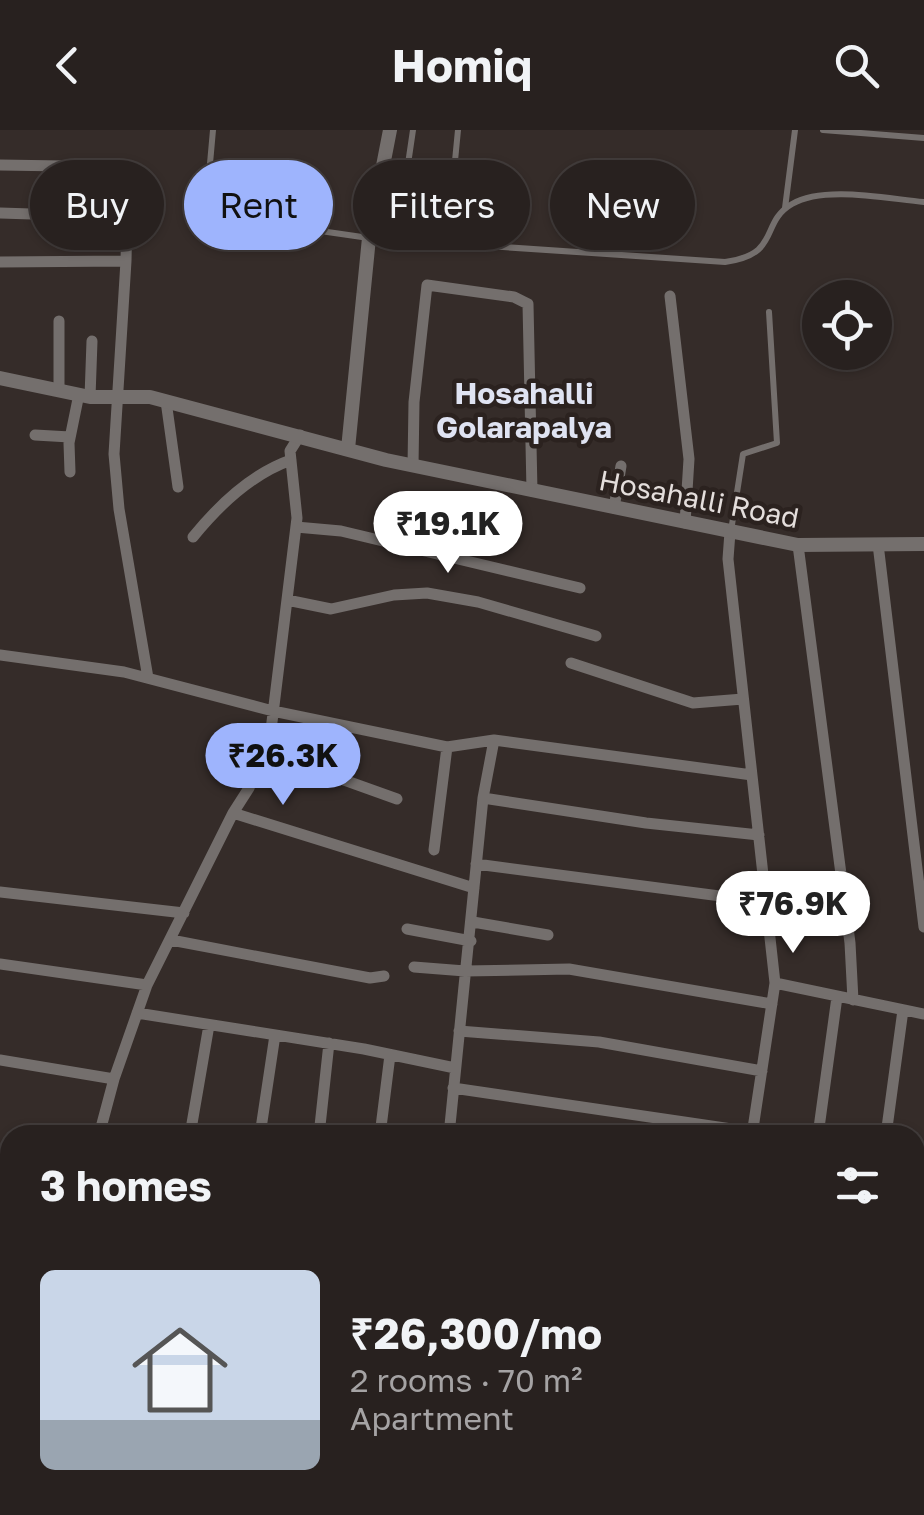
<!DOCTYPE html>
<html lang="en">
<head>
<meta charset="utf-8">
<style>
	:root { --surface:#28211f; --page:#302928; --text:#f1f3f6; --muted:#a5a3a4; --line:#443e3d; --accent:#9eb4fd }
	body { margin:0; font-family:"Golos Text",sans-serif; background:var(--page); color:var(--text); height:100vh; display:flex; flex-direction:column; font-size:38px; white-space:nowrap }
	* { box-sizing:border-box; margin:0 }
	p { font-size:32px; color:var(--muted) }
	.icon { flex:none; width:55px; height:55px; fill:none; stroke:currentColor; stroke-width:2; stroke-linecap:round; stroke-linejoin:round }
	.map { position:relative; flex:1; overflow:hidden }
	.sheet { position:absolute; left:0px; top:995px; width:925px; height:390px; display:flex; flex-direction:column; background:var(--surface); border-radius:30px 30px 0 0; box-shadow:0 2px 8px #0004,0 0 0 2px var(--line) }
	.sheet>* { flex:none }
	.top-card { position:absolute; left:30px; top:30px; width:865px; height:90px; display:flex; gap:20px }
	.controls { position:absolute; left:802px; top:150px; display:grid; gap:20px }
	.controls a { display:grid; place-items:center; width:90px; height:90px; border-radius:50%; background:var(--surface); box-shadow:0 2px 8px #0004,0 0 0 2px var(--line); font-size:50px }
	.price { position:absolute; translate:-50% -85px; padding:0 22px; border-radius:35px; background:#fff; color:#222; font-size:32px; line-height:65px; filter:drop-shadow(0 2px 5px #0008) }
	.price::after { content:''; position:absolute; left:50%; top:60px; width:30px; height:22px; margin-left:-15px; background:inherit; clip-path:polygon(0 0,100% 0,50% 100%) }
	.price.selected { background:var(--accent); color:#111 }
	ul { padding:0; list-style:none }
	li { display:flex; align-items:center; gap:30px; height:250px; padding:0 40px }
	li+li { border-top:2px solid var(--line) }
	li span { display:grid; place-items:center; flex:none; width:280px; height:200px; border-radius:15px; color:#555 }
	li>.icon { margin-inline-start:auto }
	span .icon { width:120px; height:120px; fill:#fffc; stroke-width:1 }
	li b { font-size:42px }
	h2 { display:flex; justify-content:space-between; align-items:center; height:120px; padding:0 40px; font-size:42px }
	.pill { padding:0 35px; border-radius:45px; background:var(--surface); box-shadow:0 2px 8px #0004,0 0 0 2px var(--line); font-size:35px; line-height:90px }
	.pill.selected { background:var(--accent); color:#111 }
	header { display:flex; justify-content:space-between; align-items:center; height:130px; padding:0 40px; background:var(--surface); font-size:45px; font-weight:700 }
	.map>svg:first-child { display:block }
	.grass { fill:url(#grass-tufts) }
	.water { fill:#270a01; stroke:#604a43; stroke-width:2.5 }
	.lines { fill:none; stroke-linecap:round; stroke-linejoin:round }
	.stream { stroke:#604a43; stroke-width:4 }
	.service { stroke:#746f6d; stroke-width:6 }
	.minor { stroke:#746f6d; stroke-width:11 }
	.tertiary { stroke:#746f6d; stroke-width:14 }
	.motorway { stroke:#d5c9c4; stroke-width:20 }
	.labels { text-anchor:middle; stroke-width:9; stroke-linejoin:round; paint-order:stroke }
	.street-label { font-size:28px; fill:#e4dedc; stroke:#2b221f }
	.neighbourhood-label { font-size:30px; font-weight:bold; fill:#dfe3f2; stroke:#2b221f }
</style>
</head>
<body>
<header><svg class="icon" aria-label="back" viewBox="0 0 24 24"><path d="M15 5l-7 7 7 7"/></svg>Homiq<svg class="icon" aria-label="search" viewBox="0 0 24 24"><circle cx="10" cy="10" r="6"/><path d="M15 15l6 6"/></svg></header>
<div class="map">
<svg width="924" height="1385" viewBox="0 0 924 1385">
	<defs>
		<pattern id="grass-tufts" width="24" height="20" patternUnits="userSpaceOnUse" patternTransform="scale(2.5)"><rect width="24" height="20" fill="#67311a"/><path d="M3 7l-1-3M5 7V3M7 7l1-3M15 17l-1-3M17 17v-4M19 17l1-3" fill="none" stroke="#7d4e3b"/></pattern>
	</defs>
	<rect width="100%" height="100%" fill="#352c29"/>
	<path class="grass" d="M42,1375h454l-1,10h-455z"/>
	<path class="water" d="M915,1157l9,1v47l-9,4z"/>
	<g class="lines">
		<path class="stream" d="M710,1385l3,-10"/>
		<path class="service" d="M213,0l-5,56 16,31 145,21 356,24c57,-8 34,-39 67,-58 32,-19 96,-5 132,-2
			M823,0l101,8
			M785,78l10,-78
			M397,109l16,-109
			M447,113l11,-113
			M731,401l12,-77 34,-11 -8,-131"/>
		<path class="minor" d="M0,35l128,2 -2,94 -12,193 5,55 29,169
			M0,83l126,4
			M0,132l126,-1
			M670,166l19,163 -4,64
			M59,258v-67
			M90,267l2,-56
			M166,271l12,86
			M35,305l35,2
			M413,336l1,-64 13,-117 87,12 14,7 4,187
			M70,342l-1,-29 10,-49
			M614,378l7,-42
			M296,397l45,4 239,57
			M730,402l-2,27 47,424 -23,152
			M193,407c26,-32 58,-63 98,-77
			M878,414l46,383
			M798,415l52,398 3,57
			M287,470l44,9 63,-14 33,-2 51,9 118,34
			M0,525l124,17 149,39 174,36 47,-7
			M571,533l122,40 50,-4
			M263,621l134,48
			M483,668l163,25 113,12
			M233,683l241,75
			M434,720l13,-103
			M476,734l290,38
			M0,762l184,21
			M473,792l75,13
			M407,799l64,12
			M171,810l199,38 14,-2
			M0,834l147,21
			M414,837l51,4 104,-2 203,35
			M775,853l149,31
			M137,883l227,36 91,19
			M459,901l140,11 163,29
			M0,930l114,19 -15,56
			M114,949l33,-94 86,-172 16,-25 22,-58 26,-212 -7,-67 10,-16
			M453,958l299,44
			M190,1005l19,-110
			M260,1005l15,-100
			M319,1005l10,-92
			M380,1005l10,-80
			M449,1005l34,-337 11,-58 258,35
			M818,1005l19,-138
			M886,1005l17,-125
			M0,1150l10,1"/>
		<path class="tertiary" d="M0,248l90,19h60l236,63 412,85 126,-1
			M348,319l21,-211 21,-108"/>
		<path class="motorway" d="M0,1259h10
			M915,1269l9,-4
			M0,1294h10
			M915,1315h9
			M915,1337l9,3"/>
	</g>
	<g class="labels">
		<g class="street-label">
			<text transform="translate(699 369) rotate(11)" y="10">Hosahalli Road</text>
		</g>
		<g class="neighbourhood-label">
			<text x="524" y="274">Hosahalli<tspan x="524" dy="34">Golarapalya</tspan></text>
		</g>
	</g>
</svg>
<div class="controls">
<a><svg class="icon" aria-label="locate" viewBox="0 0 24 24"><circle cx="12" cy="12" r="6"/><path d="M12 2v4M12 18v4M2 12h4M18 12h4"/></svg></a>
</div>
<b class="price" style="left:448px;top:446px">₹19.1K</b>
<b class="price selected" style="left:283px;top:678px">₹26.3K</b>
<b class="price" style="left:793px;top:826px">₹76.9K</b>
<div class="top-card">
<a class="pill">Buy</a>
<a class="pill selected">Rent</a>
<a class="pill">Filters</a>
<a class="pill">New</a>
</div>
<section class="sheet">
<h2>3 homes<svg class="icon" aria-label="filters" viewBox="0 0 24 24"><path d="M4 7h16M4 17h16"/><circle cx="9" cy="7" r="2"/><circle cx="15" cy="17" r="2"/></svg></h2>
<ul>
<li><span style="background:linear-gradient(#c9d6e8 75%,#9aa5b1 0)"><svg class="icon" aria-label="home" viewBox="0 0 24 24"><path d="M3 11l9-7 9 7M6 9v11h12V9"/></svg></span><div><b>₹26,300/mo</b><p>2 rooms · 70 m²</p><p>Apartment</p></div></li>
</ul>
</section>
</div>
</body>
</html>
